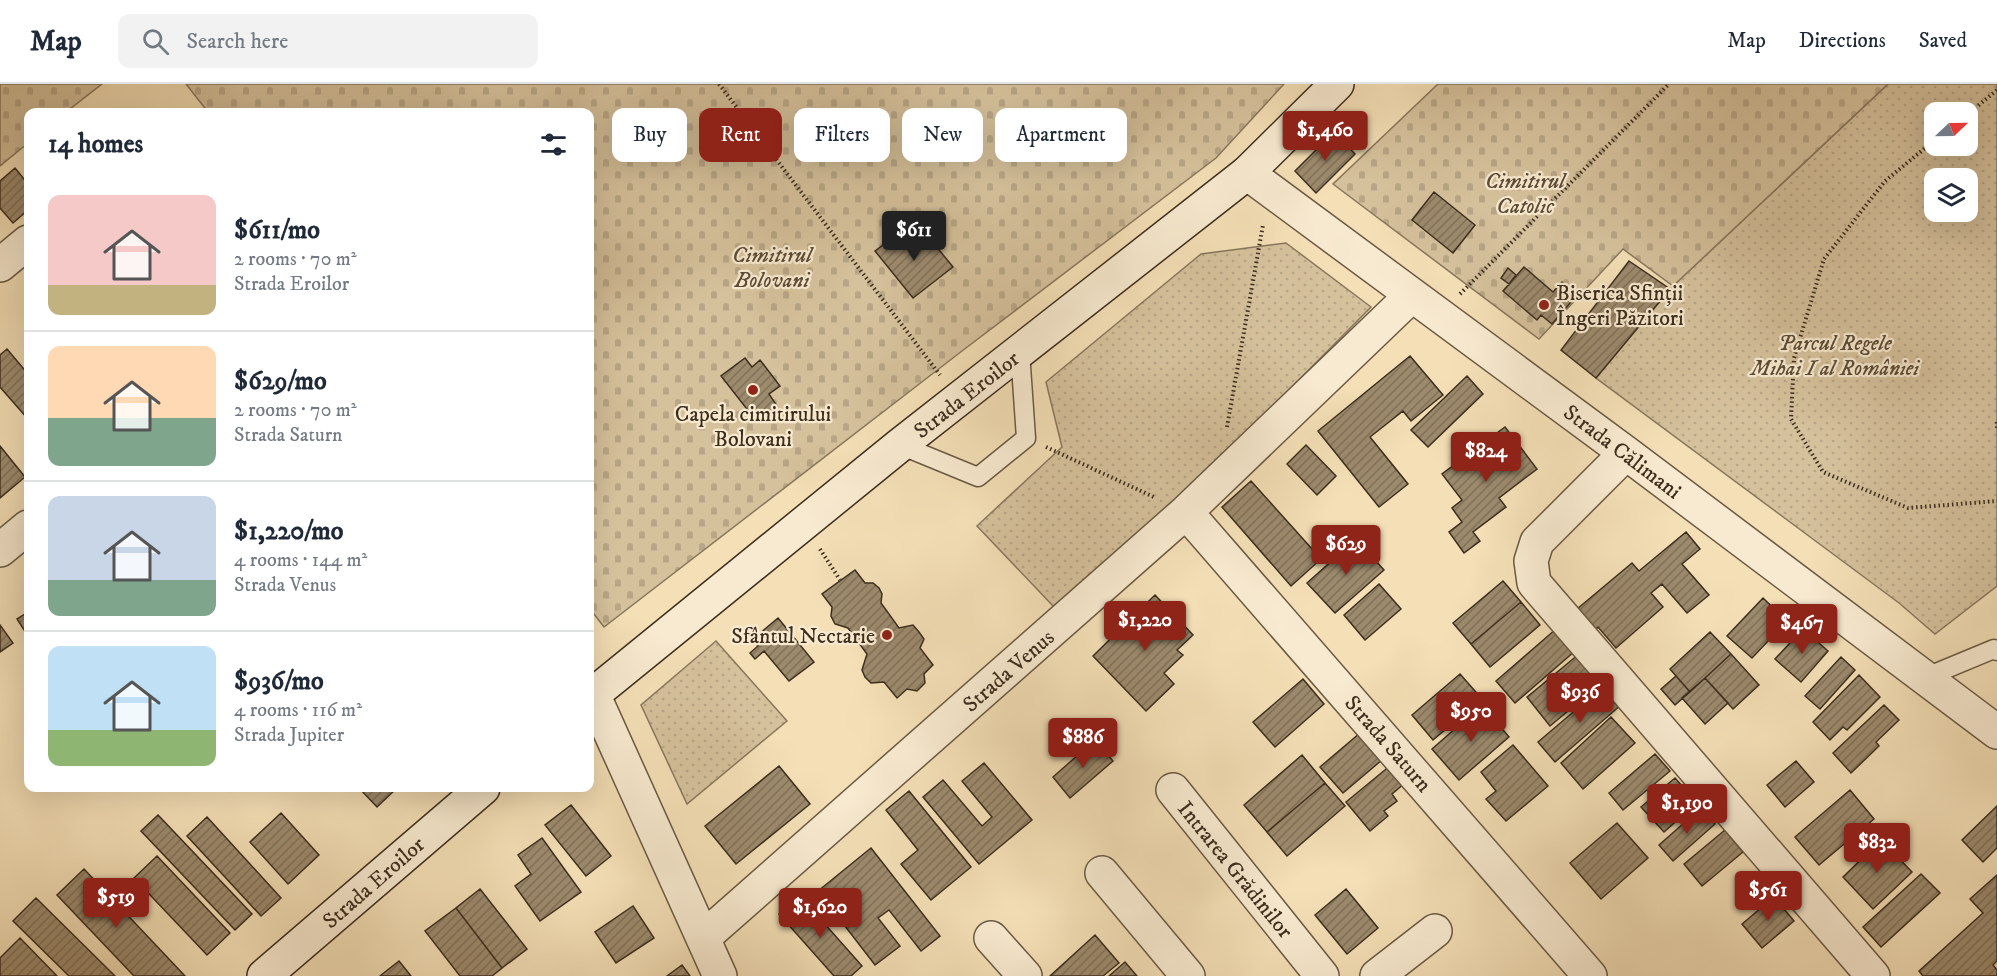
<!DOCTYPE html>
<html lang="en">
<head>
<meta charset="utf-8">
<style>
	:root { --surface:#fff; --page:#f2f2f3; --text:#1f2937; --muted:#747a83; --line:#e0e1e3; --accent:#8f2418 }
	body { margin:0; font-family:"IM FELL DW Pica",serif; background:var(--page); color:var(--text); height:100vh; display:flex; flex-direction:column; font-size:22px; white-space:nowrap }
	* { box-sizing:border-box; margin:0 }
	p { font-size:20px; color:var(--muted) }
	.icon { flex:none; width:33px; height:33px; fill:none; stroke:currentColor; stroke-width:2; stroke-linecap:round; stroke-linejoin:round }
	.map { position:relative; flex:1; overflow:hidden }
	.sheet { position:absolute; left:24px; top:24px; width:570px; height:684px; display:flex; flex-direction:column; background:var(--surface); border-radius:12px; box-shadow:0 6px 24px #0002 }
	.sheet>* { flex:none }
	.hud { position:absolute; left:612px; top:24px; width:570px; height:54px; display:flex; gap:12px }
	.needle { width:39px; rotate:68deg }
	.tools { position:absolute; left:1924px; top:18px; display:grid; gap:12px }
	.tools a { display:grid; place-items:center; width:54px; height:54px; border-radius:12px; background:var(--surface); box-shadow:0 6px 24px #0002; font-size:30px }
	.price { position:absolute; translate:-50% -51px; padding:0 14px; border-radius:6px; background:var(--accent); color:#fff; font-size:20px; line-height:39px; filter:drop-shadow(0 2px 3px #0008) }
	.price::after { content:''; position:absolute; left:50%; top:36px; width:18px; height:14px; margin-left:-9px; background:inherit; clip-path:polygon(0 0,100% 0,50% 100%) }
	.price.current { background:#222; color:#fff }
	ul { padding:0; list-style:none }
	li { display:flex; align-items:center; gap:18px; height:150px; padding:0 24px }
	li+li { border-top:2px solid var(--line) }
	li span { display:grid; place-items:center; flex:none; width:168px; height:120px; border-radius:12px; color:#555 }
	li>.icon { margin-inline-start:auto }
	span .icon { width:72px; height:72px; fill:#fffc; stroke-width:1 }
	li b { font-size:26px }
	h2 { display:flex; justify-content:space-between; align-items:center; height:72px; padding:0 24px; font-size:26px }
	.chip { padding:0 21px; border-radius:12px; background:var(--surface); box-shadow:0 6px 24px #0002; font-size:21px; line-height:54px }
	.chip.current { background:var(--accent); color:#fff }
	header { display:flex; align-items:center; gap:36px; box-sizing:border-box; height:84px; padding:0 30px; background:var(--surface); border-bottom:2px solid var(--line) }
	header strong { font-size:28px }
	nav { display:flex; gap:33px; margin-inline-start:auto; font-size:21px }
	.search { width:420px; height:54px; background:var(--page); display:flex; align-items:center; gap:15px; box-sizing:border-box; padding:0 21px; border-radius:12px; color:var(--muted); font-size:22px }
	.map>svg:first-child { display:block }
	.grass { fill:url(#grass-dots); stroke:#88775c; stroke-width:1.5; fill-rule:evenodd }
	.cemetery { fill:url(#cemetery-stones); stroke:#88775c; stroke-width:1.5 }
	.building { fill:url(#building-hatch); stroke:#3c2d1d; stroke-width:1.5 }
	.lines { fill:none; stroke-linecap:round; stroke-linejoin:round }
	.lane-casing { stroke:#6a5a43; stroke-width:21 }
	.street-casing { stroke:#6a5a43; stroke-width:36 }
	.secondary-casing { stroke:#3c2d1d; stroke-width:36 }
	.path { stroke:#3c2d1d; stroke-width:4; stroke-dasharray:1.5 3; stroke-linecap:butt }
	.lane { stroke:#f8ead0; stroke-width:18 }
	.street { stroke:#f8ead0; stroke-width:33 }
	.secondary { stroke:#f8ead0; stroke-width:33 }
	.poi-dot { fill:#8f2418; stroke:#f8ead0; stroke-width:2 }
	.labels { text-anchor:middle; stroke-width:4.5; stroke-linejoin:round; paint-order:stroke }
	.park-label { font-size:22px; font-style:italic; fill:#5b4b36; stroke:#f8ead0 }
	.poi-label { font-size:22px; fill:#3c2d1d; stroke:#f8ead0; text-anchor:start }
	.street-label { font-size:22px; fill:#3c2d1d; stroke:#f8ead0 }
</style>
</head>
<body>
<header>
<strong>Map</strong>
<div class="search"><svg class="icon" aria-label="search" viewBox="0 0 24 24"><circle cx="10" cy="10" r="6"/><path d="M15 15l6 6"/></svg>Search here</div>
<nav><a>Map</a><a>Directions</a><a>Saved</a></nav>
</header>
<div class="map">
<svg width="1997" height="892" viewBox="0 0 1997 892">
	<defs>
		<pattern id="grass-dots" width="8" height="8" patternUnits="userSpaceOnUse" patternTransform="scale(1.5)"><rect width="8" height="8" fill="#d5c19c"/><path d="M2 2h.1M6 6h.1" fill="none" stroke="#b8a686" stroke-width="1.8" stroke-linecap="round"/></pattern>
		<pattern id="cemetery-stones" width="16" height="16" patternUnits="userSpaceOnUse" patternTransform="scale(1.5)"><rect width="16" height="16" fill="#d5c19c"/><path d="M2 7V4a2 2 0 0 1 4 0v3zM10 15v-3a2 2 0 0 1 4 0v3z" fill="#b8a686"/></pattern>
		<pattern id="building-hatch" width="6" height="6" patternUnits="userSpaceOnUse" patternTransform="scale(1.5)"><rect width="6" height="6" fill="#9c8a6d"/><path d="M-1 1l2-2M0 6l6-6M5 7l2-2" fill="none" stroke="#807159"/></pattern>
	</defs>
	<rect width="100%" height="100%" fill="#f4dfb6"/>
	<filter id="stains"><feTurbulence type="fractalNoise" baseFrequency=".00333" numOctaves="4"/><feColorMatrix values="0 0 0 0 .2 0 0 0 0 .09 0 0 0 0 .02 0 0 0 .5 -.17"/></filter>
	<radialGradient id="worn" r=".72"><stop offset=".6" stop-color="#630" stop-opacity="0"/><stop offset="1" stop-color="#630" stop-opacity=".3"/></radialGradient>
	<path class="grass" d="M1888,0h109v502l-62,48 -36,-31 -303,-225 77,-92zM1935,28h33v34h-33zM1935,94h33v34h-33z
		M1286,159l85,64 -302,305 -14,-4 -78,-82 85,-79 -16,-65 155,-128z
		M716,557l71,80 -100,83 -46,-99z"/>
	<path class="cemetery" d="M0,0h102l-36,28h-38v31l-28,23z
		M186,0h1098l-68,74 -254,193 -358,276 -14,-18v-497h-382z
		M1438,0h450l-215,202 -50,-37 -84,90 -206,-155z"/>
	<path class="building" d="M1334,48l21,22 -39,39 -21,-22z
		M15,84l13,16v26l-15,13 -13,-15v-27z
		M1434,108l41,33 -22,28 -41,-33z
		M922,145l31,38 -40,31 -38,-47 22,-17 8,9z
		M1629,177l41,28 -74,89 -35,-28z
		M1524,183l29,25 9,-10 15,13 -25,29 -11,-9 -4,5 -34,-29z
		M1508,184l8,7 -7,9 -8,-6z
		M7,265l21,25v42l-1,2 -27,-31v-32z
		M1410,272l33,39 -32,26 -8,-10 -33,26 38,47 -29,23 -61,-76z
		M745,274l7,9 8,-7 20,26 -11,8 8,12 -20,16 -36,-46z
		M1467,292l16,18 -55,53 -17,-17z
		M1505,343l32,42 -38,29 7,9 -33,25 7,9 -16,12 -15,-21 13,-10 -10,-14 10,-8 -20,-26z
		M1306,361l30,31 -19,19 -30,-31z
		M0,362l25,31 -25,21z
		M1251,397l70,78 -30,27 -69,-79z
		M1686,448l14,17 -18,15 27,31 -22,18 -25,-29 -11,9 12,14 -47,41 -18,-21 -3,3 -18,-21 55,-46 7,8z
		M1356,455l28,31 -49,43 -28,-30z
		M855,486l10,13h8l6,5 3,6 -1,9 18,25 14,-3 6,7 5,7 -4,9 13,17 -9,9 1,9 -8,8 -10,-2 -10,9 -13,-16 -13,1 -6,-6 -3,-7 5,-16 -19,-26 -13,-4 -4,-8 1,-9 -10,-13z
		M1503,497l18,21 -50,42 -18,-21z
		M1379,500l22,25 -36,31 -21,-25z
		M1155,511l38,40 -16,15 6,5 -19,18 10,11 -28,27 -53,-55z
		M1763,514l24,23 -35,37 -25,-22z
		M1521,518l19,23 -50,42 -19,-23z
		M28,528v24l-11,-17z
		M778,534l36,44 -25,19 -25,-30 -9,8 -5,-6 8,-7 -6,-6z
		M0,541l13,18 -13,9z
		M1556,545l19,22 -60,52 -19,-22z
		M1803,545l25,22 -27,31 -26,-23z
		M1710,548l21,22 -41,38 -20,-23z
		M1579,570l24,28 -53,44 -23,-29z
		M1731,570l28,31 -26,24 -28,-31z
		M1841,573l14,13 -35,39 -15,-13z
		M1460,590l22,25 -49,41 -21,-25z
		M1859,591l21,22 -33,33 -4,-3 -13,13 -17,-18z
		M1676,592l14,16 -15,13 -14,-16z
		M1705,594l23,25 -23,21 -23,-26z
		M1303,595l21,25 -49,43 -22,-25z
		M1605,601l16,20 -66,57 -17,-20z
		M1482,621l27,32 -50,43 -27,-31z
		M1884,621l15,15 -23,22 3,4 -28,27 -18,-20z
		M1611,633l24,26 -52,46 -22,-26z
		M1360,649l23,26 -40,34 -23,-26z
		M1095,656l18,21 -43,37 -17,-21z
		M1513,661l35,41 -42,35 -20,-22 10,-8 -15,-19z
		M1655,670l15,17 -47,39 -14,-17z
		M1302,671l23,28 -58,49 -23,-27z
		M1796,677l18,21 -29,25 -18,-22z
		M984,679l48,57 -53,44 -56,-67 20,-17 39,46 10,-9 -30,-36z
		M1391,681l14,18 -13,11 5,7 -13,10 4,5 -18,15 -24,-29z
		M779,682l31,38 -74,60 -31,-38z
		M1675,694l22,25 -33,29 -23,-25z
		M1325,699l20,23 -58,50 -20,-24z
		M359,704h38l-20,19z
		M1850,706l24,29 -55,46 -24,-28z
		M909,707l62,76 -40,33 -30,-36 17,-14 -32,-40z
		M571,721l40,51 -25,20 -41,-51z
		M1997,722v42l-14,14 -21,-22z
		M1701,724l14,16 -42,37 -14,-16z
		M281,729l38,42 -31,29 -38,-42z
		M158,731l94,99 -17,16 -94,-99z
		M207,733l74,81 -20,18 -74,-80z
		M1617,739l31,35 -47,41 -31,-36z
		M1725,746l18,22 -41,34 -18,-22z
		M542,754l39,54 -41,29 -25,-35 16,-12 -13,-19z
		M1881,756l31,32 -39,37 -30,-32z
		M871,764l69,88 -19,15 -32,-41 -11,8 22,28 -25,19 -57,-74z
		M157,772l73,77 -23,22 -73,-77z
		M84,785l101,107h-51l-77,-81z
		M1921,790l19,19 -59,54 -18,-20z
		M1997,791v86l-4,4 4,5v6h-74l-4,-5 64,-58 -13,-14z
		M480,805l47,60 -25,19 -46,-60z
		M1346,805l32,39 -31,26 -32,-39z
		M800,812l62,70 -11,10h-17l-55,-62z
		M1774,813l20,24 -32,27 -20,-24z
		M36,814l79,78h-46l-56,-55z
		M633,822l21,32 -38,25 -21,-31z
		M456,824l46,60 -10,8h-32l-35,-45z
		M1095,851l24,28 -16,13h-53z
		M20,854l37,38h-57v-18z
		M399,877l12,15h-31z
		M1125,878l12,14h-28z
		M682,881l8,11h-23z"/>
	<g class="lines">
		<defs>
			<path id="lane" d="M900,361l78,32 48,-39 -6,-86
				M1924,594l70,-29 3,2"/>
			<path id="street" d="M1247,89l379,280 371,279
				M0,181l28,-23
				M1626,369l-89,89 -6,19 3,22 339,393
				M1186,428l404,464
				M0,466l28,-23
				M593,610l127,282
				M1173,706l149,186
				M1102,789l86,103
				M703,854l483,-426 225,-216
				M991,854l34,38
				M1377,892l58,-45"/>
			<path id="secondary" d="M590,613l310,-252 347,-272 90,-89
				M264,892l219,-188"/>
		</defs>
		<use href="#lane" class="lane-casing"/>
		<use href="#street" class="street-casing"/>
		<use href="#secondary" class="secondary-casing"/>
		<path class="path" d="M719,0l221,291
			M1968,30l29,-24
			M1935,56l-50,41 -61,78 -30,99 -3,61 32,53 85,36 89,-7
			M1460,210l209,-210
			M1997,338v9
			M1227,343l36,-202
			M1046,363l110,51
			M820,465l20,31"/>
		<use href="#lane" class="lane"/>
		<use href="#street" class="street"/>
		<use href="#secondary" class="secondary"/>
	</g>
	<g class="poi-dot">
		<circle cx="1544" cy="221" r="6"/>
		<circle cx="753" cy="306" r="6"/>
		<circle cx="887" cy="551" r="6"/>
	</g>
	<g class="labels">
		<g class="park-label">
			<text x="1525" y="104">Cimitirul<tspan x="1525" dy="25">Catolic</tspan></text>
			<text x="772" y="178">Cimitirul<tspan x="772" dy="25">Bolovani</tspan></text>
			<text x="1835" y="266">Parcul Regele<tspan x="1835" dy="25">Mihai I al României</tspan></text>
		</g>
		<g class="poi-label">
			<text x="1556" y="216">Biserica Sfinții<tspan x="1556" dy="25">Îngeri Păzitori</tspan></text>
			<text x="753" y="337" text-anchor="middle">Capela cimitirului<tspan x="753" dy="25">Bolovani</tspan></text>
			<text x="875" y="559" text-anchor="end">Sfântul Nectarie</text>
		</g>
		<g class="street-label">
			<text transform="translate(966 310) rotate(-38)" y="8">Strada Eroilor</text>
			<text transform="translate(1623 367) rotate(37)" y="8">Strada Călimani</text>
			<text transform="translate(1008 586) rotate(-41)" y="8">Strada Venus</text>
			<text transform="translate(1389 659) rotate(49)" y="8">Strada Saturn</text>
			<text transform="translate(1236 785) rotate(51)" y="8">Intrarea Grădinilor</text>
			<text transform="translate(373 798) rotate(-41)" y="8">Strada Eroilor</text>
		</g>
	</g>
	<rect width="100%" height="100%" filter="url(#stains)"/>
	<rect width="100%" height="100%" fill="url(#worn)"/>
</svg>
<div class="tools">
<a><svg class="needle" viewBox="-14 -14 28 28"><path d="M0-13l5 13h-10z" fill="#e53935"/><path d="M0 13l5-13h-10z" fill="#747a83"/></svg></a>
<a><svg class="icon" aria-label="layers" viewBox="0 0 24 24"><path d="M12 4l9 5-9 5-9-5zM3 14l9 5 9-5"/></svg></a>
</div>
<b class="price" style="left:1325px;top:78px">$1,460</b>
<b class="price current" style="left:914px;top:178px">$611</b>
<b class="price" style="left:1486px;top:399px">$824</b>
<b class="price" style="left:1346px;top:492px">$629</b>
<b class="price" style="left:1145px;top:568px">$1,220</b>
<b class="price" style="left:1802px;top:571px">$467</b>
<b class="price" style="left:1580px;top:640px">$936</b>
<b class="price" style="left:1471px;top:659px">$950</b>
<b class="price" style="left:1083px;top:685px">$886</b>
<b class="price" style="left:1687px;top:751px">$1,190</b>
<b class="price" style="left:1877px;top:790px">$832</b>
<b class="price" style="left:1768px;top:838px">$561</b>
<b class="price" style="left:116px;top:845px">$519</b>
<b class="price" style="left:820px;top:855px">$1,620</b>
<div class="hud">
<a class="chip">Buy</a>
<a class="chip current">Rent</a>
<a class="chip">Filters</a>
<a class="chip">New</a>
<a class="chip">Apartment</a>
</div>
<section class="sheet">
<h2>14 homes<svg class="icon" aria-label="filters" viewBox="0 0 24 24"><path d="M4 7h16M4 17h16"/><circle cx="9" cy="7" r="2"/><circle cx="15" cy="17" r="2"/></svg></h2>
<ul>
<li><span style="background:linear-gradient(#f6c9c9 75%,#c2b280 0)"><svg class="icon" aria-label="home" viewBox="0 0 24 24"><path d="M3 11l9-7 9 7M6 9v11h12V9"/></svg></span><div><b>$611/mo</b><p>2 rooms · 70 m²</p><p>Strada Eroilor</p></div></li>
<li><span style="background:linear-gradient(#ffd9b3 60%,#7fa58c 0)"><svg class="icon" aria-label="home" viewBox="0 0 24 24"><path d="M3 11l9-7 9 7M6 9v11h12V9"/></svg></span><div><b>$629/mo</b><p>2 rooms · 70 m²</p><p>Strada Saturn</p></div></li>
<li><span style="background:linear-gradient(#c9d6e8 70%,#7fa58c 0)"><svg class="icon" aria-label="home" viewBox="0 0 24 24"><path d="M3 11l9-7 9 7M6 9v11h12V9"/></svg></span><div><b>$1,220/mo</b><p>4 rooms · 144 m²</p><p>Strada Venus</p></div></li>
<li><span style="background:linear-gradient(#bfe0f5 70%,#8fb573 0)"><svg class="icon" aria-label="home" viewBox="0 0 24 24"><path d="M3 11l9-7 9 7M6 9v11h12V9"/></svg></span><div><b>$936/mo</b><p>4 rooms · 116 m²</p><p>Strada Jupiter</p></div></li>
</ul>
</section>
</div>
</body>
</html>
